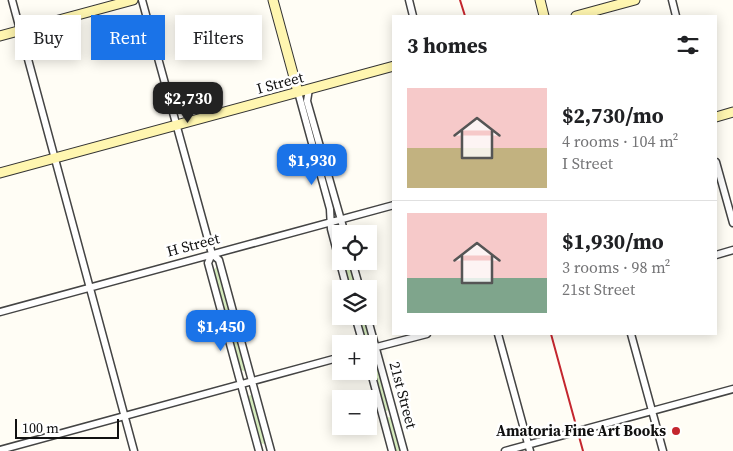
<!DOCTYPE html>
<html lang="en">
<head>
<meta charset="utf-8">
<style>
	:root { --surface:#fff; --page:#f6f6f6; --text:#202124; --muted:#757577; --line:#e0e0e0; --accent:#1a73e8 }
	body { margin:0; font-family:"Source Serif 4",serif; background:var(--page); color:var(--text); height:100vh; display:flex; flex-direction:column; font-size:19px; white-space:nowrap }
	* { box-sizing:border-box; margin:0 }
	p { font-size:16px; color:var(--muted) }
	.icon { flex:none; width:28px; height:28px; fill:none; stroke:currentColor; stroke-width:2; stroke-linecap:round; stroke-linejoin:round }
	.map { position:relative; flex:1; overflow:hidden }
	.drawer { position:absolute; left:392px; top:15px; width:325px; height:320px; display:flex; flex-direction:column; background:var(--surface); border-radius:0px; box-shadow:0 2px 12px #0003 }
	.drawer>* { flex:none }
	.guide { position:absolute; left:15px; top:15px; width:302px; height:45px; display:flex; gap:10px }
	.controls { position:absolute; left:332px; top:225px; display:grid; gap:10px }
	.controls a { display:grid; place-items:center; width:45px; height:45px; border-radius:0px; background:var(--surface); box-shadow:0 2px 12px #0003; font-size:25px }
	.scale { position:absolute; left:15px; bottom:12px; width:104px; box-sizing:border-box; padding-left:5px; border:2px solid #111; border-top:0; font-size:14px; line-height:18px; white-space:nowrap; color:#111; -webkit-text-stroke:4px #fff; paint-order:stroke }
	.price { position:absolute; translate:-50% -42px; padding:0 11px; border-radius:10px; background:var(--accent); color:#fff; font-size:16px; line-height:32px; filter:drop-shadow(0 1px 2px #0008) }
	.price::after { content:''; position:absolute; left:50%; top:30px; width:15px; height:11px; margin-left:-8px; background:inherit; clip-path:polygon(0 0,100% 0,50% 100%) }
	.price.on { background:#222; color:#fff }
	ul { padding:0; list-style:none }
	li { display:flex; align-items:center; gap:15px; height:125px; padding:0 15px }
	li+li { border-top:1px solid var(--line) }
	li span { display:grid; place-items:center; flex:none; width:140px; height:100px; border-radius:0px; color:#555 }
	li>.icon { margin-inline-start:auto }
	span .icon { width:60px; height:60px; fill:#fffc; stroke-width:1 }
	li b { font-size:21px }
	h2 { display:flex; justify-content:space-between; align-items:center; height:60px; padding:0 15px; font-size:21px }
	.chip { padding:0 18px; border-radius:0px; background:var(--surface); box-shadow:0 2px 12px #0003; font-size:18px; line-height:45px }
	.chip.on { background:var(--accent); color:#fff }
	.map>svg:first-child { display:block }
	.green { fill:#d5ebbd }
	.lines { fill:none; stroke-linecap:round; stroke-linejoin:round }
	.street-casing { stroke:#444; stroke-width:9 }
	.secondary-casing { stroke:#333; stroke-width:11 }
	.street { stroke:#fff; stroke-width:6 }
	.secondary { stroke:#fff6b0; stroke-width:9 }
	.rail { stroke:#c4262e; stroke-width:2 }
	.poi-dot { fill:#c4262e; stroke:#fff; stroke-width:2 }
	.labels { text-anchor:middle; stroke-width:5; stroke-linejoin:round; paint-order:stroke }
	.street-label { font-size:15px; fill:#111; stroke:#fff }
	.poi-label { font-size:15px; font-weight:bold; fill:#111; stroke:#fff; text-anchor:end }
</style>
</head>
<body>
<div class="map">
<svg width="733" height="451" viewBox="0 0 733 451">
	<rect width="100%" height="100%" fill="#fffdf5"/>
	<path class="green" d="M343,261h6l5,19 -2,3 -3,-2z
		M217,266l14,47 -2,3 -3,-1 -12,-45z
		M359,316h5l5,19 -2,2 -3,-1z
		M231,321l3,2 12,46 -2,2 -3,-1 -13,-46z
		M373,362l3,1 13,46 -2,2 -3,-1 -13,-46z
		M250,395l3,1 13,46 -2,2 -3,-1 -13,-45z
		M388,417l4,1 9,33h-6l-8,-31z"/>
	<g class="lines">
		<defs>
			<path id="street" d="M12,0l122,451
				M142,0l70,254 7,6 52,191
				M409,0l4,16
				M672,0l4,16
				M309,89l-2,12 38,133
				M298,92l32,117 1,20 16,60
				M716,162l17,61
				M212,254l-4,9 51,188
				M716,255l17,-5
				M352,261l8,28
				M0,312l394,-107
				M355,316l8,28
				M367,316l37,135
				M498,334l32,117
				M631,334l32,117
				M369,349l58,-15
				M369,365l23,86
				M0,450l341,-93
				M505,451l228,-62"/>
			<path id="secondary" d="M273,0l25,92
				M540,0l4,16
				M576,16l59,-16
				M0,36l133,-36
				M716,117l17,-5
				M0,173l394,-107"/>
		</defs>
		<use href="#street" class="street-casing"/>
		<use href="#secondary" class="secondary-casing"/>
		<use href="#street" class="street"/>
		<use href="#secondary" class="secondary"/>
		<path class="rail" d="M460,0l5,16
			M551,334l32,117"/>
	</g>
	<circle class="poi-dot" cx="676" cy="431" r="5"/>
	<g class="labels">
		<g class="street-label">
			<text transform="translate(280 83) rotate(-15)" y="5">I Street</text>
			<text transform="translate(193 245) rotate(-15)" y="5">H Street</text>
			<text transform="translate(403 395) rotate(75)" y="5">21st Street</text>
		</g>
		<g class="poi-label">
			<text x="666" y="436">Amatoria Fine Art Books</text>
		</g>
	</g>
</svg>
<div class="controls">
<a><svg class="icon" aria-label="locate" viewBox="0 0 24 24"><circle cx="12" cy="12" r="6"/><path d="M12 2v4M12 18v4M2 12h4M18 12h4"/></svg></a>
<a><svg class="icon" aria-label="layers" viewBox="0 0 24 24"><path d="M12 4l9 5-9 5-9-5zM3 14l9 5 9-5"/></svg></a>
<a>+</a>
<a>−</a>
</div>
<div class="scale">100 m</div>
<b class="price on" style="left:188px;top:124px">$2,730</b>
<b class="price" style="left:312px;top:186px">$1,930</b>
<b class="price" style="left:221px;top:352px">$1,450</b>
<div class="guide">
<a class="chip">Buy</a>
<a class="chip on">Rent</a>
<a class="chip">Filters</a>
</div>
<section class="drawer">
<h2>3 homes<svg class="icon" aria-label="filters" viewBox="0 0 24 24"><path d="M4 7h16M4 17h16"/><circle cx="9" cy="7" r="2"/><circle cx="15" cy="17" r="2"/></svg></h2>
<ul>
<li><span style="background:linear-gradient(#f6c9c9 60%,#c2b280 0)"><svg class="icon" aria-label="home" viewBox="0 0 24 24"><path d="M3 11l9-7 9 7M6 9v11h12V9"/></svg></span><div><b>$2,730/mo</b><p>4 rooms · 104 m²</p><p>I Street</p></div></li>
<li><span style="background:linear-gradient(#f6c9c9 65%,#7fa58c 0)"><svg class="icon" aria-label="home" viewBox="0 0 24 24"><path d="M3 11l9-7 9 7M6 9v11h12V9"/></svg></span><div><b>$1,930/mo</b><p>3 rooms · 98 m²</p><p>21st Street</p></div></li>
</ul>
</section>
</div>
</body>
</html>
